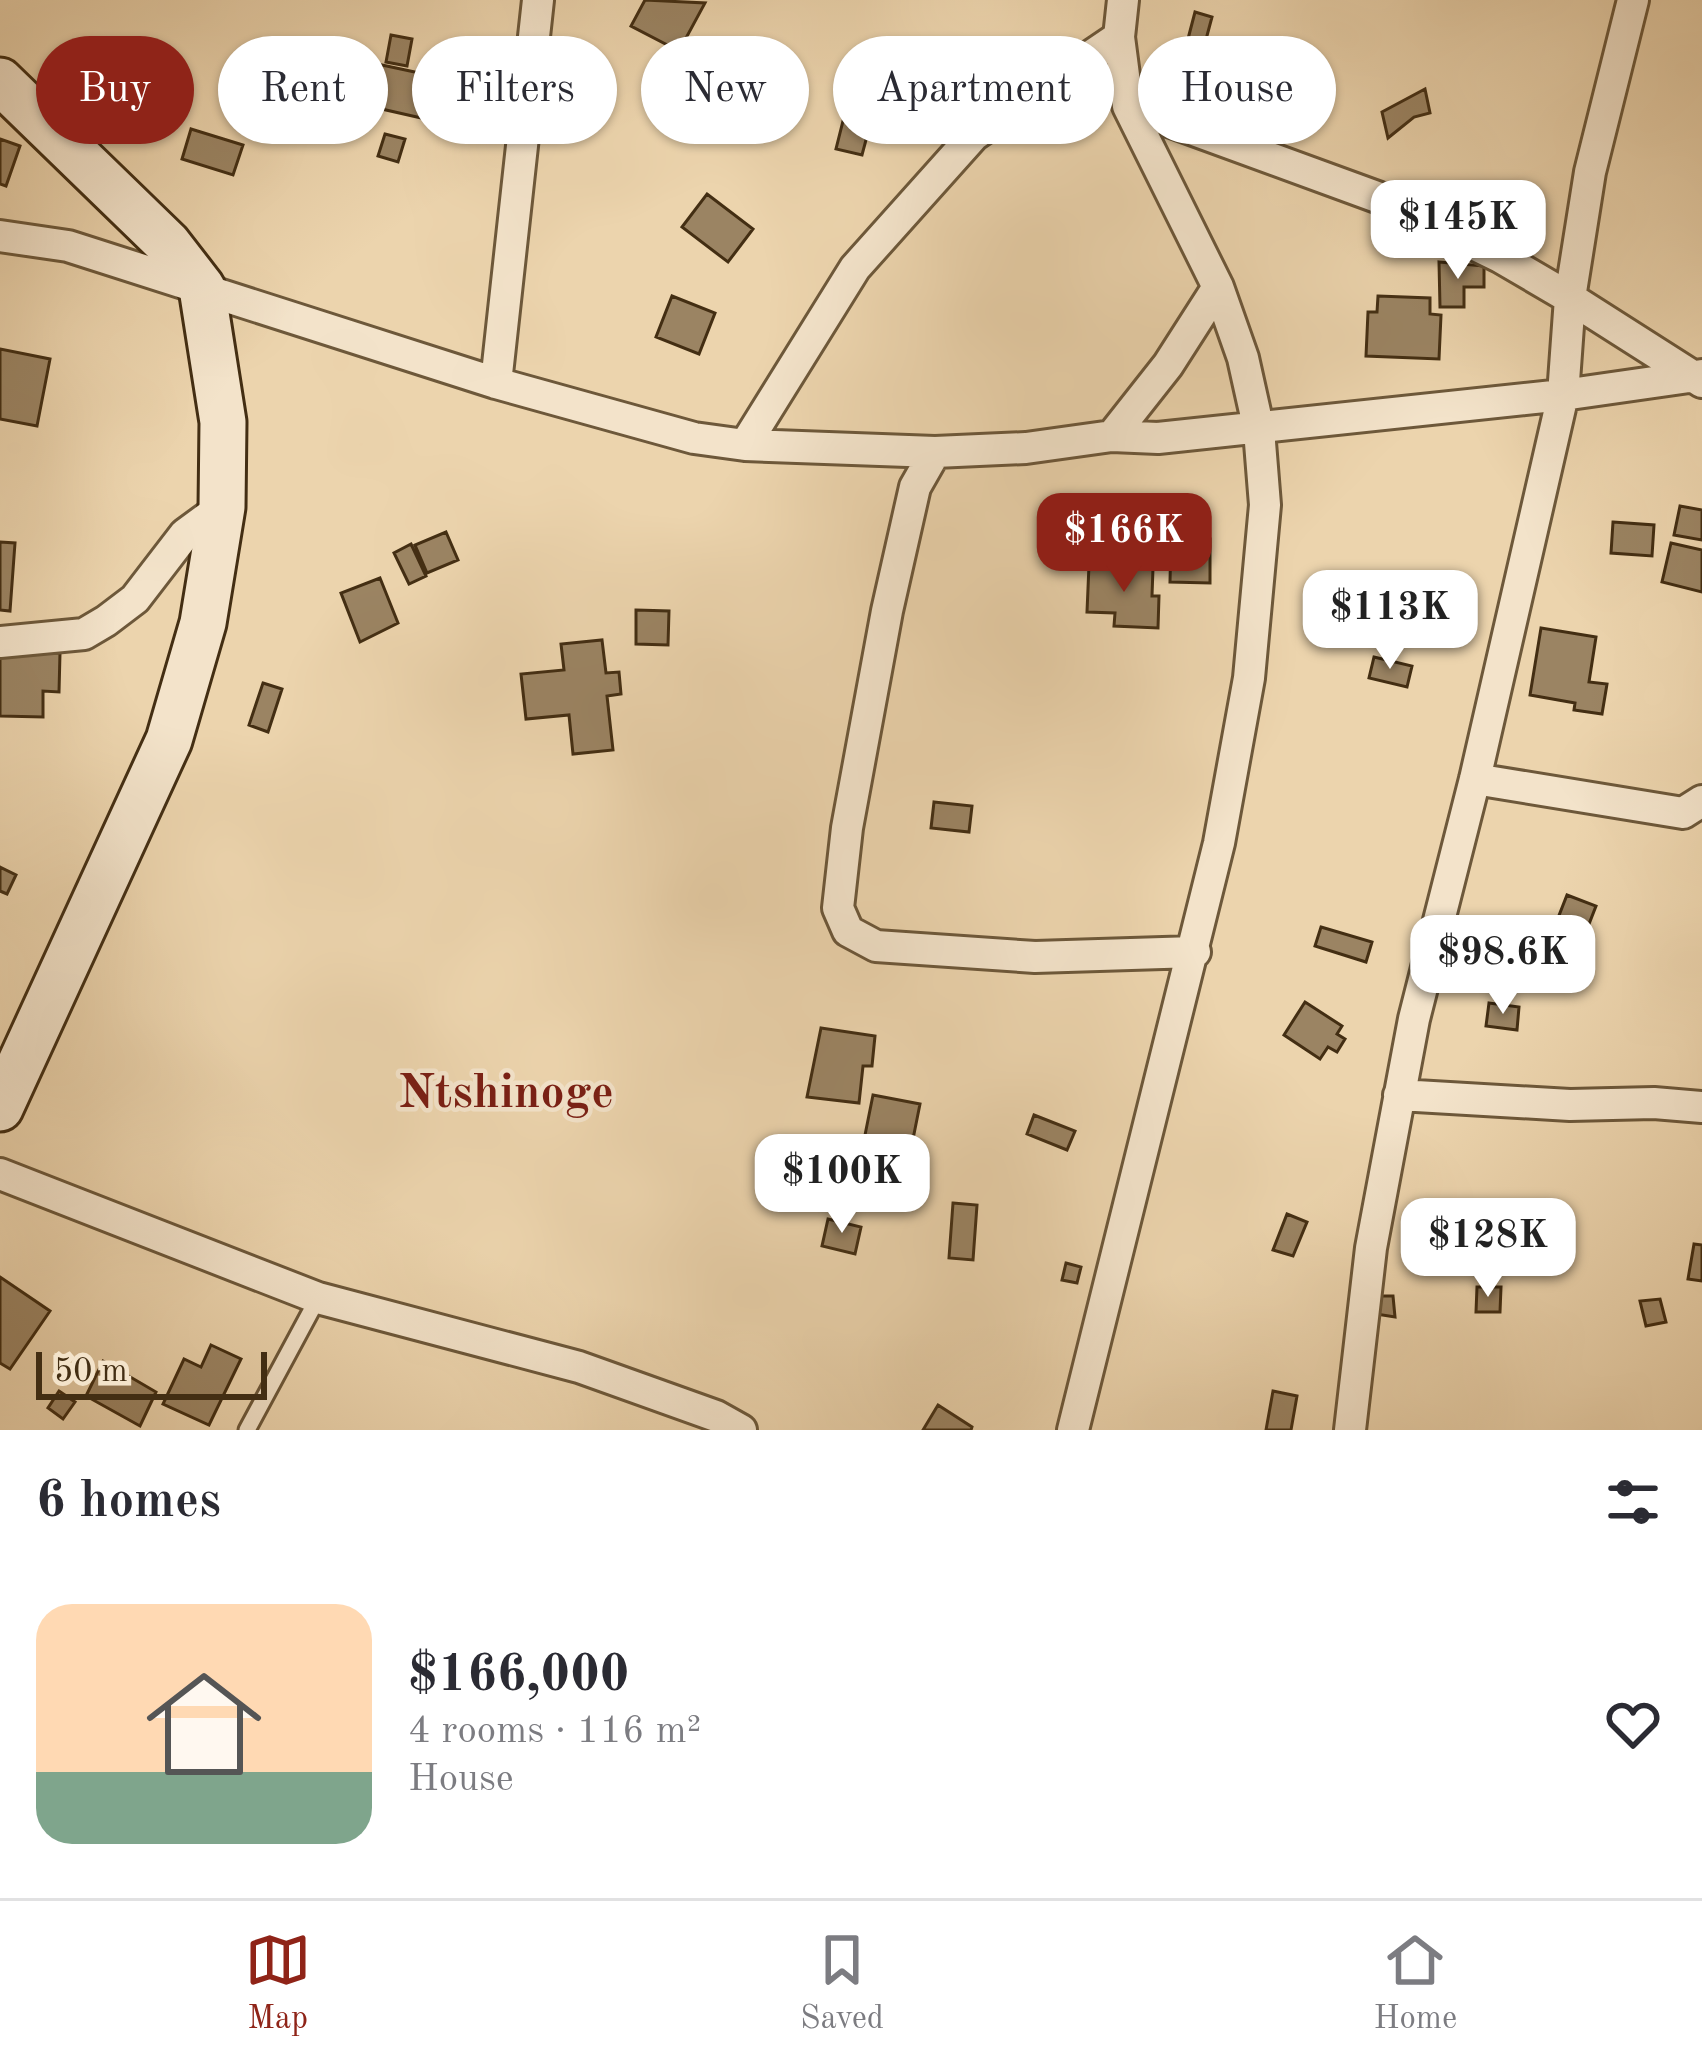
<!DOCTYPE html>
<html lang="en">
<head>
<meta charset="utf-8">
<style>
	:root { --surface:#fff; --page:#f7f7f7; --text:#2b2b33; --muted:#7c7c81; --line:#e1e1e2; --accent:#8f2418 }
	body { margin:0; font-family:"Old Standard TT",serif; background:var(--page); color:var(--text); height:100vh; display:flex; flex-direction:column; font-size:45px; white-space:nowrap }
	* { box-sizing:border-box; margin:0 }
	p { font-size:39px; color:var(--muted) }
	.icon { flex:none; width:66px; height:66px; fill:none; stroke:currentColor; stroke-width:2; stroke-linecap:round; stroke-linejoin:round }
	.map { position:relative; height:1430px; overflow:hidden }
	.panel { display:flex; flex-direction:column; background:var(--surface); flex:1 }
	.panel>* { flex:none }
	.top-card { position:absolute; left:36px; top:36px; width:1632px; height:108px; display:flex; gap:24px }
	.scale { position:absolute; left:36px; bottom:30px; width:231px; box-sizing:border-box; padding-left:12px; border:6px solid #432e13; border-top:0; font-size:33px; line-height:42px; white-space:nowrap; color:#432e13; -webkit-text-stroke:9px #f3e3ca; paint-order:stroke }
	.price { position:absolute; translate:-50% -102px; padding:0 27px; border-radius:24px; background:#fff; color:#222; font-size:39px; line-height:78px; filter:drop-shadow(0 3px 6px #0008) }
	.price::after { content:''; position:absolute; left:50%; top:72px; width:36px; height:27px; margin-left:-18px; background:inherit; clip-path:polygon(0 0,100% 0,50% 100%) }
	.price.current { background:var(--accent); color:#fff }
	ul { padding:0; list-style:none }
	li { display:flex; align-items:center; gap:36px; height:300px; padding:0 36px }
	li+li { border-top:3px solid var(--line) }
	li span { display:grid; place-items:center; flex:none; width:336px; height:240px; border-radius:36px; color:#555 }
	li>.icon { margin-inline-start:auto }
	span .icon { width:144px; height:144px; fill:#fffc; stroke-width:1 }
	li b { font-size:51px }
	h2 { display:flex; justify-content:space-between; align-items:center; height:144px; padding:0 36px; font-size:51px }
	.tag { padding:0 42px; border-radius:54px; background:var(--surface); box-shadow:0 3px 9px #0004; font-size:42px; line-height:108px }
	.tag.current { background:var(--accent); color:#fff }
	.menu { display:flex; justify-content:space-around; align-items:center; height:168px; border-top:3px solid var(--line); background:var(--surface); font-size:33px; color:var(--muted) }
	.menu a { display:grid; justify-items:center; gap:6px }
	.menu .current { color:var(--accent) }
	.map>svg:first-child { display:block }
	.building { fill:#9b8463; stroke:#432e13; stroke-width:3 }
	.lines { fill:none; stroke-linecap:round; stroke-linejoin:round }
	.lane-casing { stroke:#6d583a; stroke-width:21 }
	.street-casing { stroke:#6d583a; stroke-width:36 }
	.secondary-casing { stroke:#432e13; stroke-width:51 }
	.lane { stroke:#f3e3ca; stroke-width:15 }
	.street { stroke:#f3e3ca; stroke-width:30 }
	.secondary { stroke:#f3e3ca; stroke-width:45 }
	.labels { text-anchor:middle; stroke-width:9; stroke-linejoin:round; paint-order:stroke }
	.district-label { font-size:48px; font-weight:bold; fill:#7a1f14; stroke:#f3e3ca }
</style>
</head>
<body>
<div class="map">
<svg width="1702" height="1430" viewBox="0 0 1702 1430">
	<rect width="100%" height="100%" fill="#ecd4ad"/>
	<filter id="stains"><feTurbulence type="fractalNoise" baseFrequency=".00167" numOctaves="4"/><feColorMatrix values="0 0 0 0 .2 0 0 0 0 .09 0 0 0 0 .02 0 0 0 .5 -.17"/></filter>
	<radialGradient id="worn" r=".72"><stop offset=".6" stop-color="#630" stop-opacity="0"/><stop offset="1" stop-color="#630" stop-opacity=".3"/></radialGradient>
	<path class="building" d="M645,0l60,3 -26,48 -48,-25z
		M1195,12l17,5 -12,45 -17,-4z
		M391,35l21,4 -5,27 -21,-4z
		M458 54a13 13 0 1 1 26 0a13 13 0 1 1-26 0Z
		M903,47l16,7 -13,35 -17,-6z
		M382,65l70,15 -9,43 -70,-16z
		M1197,70l40,24 -12,21 -40,-23z
		M1425,89l5,24 -16,4 -26,21 -6,-26z
		M849,97l40,10 -8,33 -14,-4 -5,19 -26,-6z
		M191,129l52,16 -10,30 -51,-16z
		M385,134l20,5 -7,23 -20,-6z
		M0,139l20,7 -14,40 -6,-2z
		M707,194l46,35 -25,33 -46,-35z
		M1439,262l45,4v21h-20v20h-24z
		M672,296l43,17 -16,41 -43,-17z
		M1378,296l52,2v16l11,1 -2,44 -73,-3 2,-44h9z
		M0,349l50,10 -13,67 -37,-7z
		M1680,506l22,4v30l-28,-5z
		M1613,522l41,3 -2,31 -41,-3z
		M446,532l12,28 -31,13 -12,-28z
		M1171,539h39v44l-40,-1z
		M0,542l15,1 -5,68 -10,-1z
		M1671,543l31,7v42l-40,-10z
		M411,544l15,32 -17,8 -15,-31z
		M1089,565l64,3 -1,28h7l-1,32 -44,-2 1,-13 -28,-1z
		M380,578l18,45 -38,19 -19,-49z
		M636,610l33,1 -1,34 -32,-1z
		M1541,628l55,9 -7,45 18,2 -5,30 -28,-4 1,-7 -45,-8z
		M602,640l4,33 13,-1 2,22 -14,2 6,54 -40,4 -4,-39 -43,4 -5,-45 43,-4 -3,-26z
		M0,652l60,1 -1,39 -16,-1v26l-43,-1z
		M1374,657l38,9 -5,21 -38,-9z
		M263,683l19,6 -14,43 -19,-7z
		M934,802l38,4 -3,26 -38,-4z
		M0,867l16,8 -9,19 -7,-3z
		M1567,895l29,11 -16,41 -29,-11z
		M1321,927l51,15 -6,20 -51,-16z
		M1467 969a13 13 0 1 1 26 0a13 13 0 1 1-26 0Z
		M1305,1002l37,24 -5,8 8,5 -8,13 -9,-5 -8,12 -36,-24z
		M1489,1003l30,4 -2,23 -31,-4z
		M821,1028l54,8 -3,30h-9l-4,37 -52,-6z
		M873,1095l47,9 -8,40 -47,-9z
		M1034,1115l41,16 -8,19 -40,-16z
		M877,1147l23,3 -4,29 -23,-4z
		M953,1203l24,2 -4,55 -24,-2z
		M1426,1210l38,2v40l-39,-1z
		M1287,1214l20,8 -14,34 -20,-6z
		M828,1219l33,8 -6,27 -33,-8z
		M1694,1244l8,1v36l-14,-2z
		M1479,1253h34v15l-34,-1z
		M1066,1263l15,4 -4,16 -15,-3z
		M0,1277l50,34 -40,58 -10,-6z
		M1477,1287h24l-1,25h-24z
		M1377,1296h16l2,21 -19,-3z
		M1660,1299l6,23 -20,4 -6,-25z
		M211,1345l30,14 -32,66 -46,-21 21,-45 17,8z
		M103,1361l53,31 -16,34 -54,-30z
		M59,1391l16,11 -12,17 -15,-11z
		M1273,1391l24,5 -6,34h-25z
		M938,1405l34,22 -1,3h-48z"/>
	<g class="lines">
		<defs>
			<path id="lane" d="M247,1430l71,-132"/>
			<path id="street" d="M1633,0l-43,172 -20,126 132,84
				M1128,106l249,91 123,60 70,41 -7,97 -88,384 -61,240 -43,229 -21,182
				M0,236l68,10 428,137 198,55 51,7 190,7 91,-4 86,-12 46,2 405,-43 139,-20
				M496,383l42,-383
				M1112,436l56,-71 50,-78
				M745,445l110,-177 119,-133 145,-98
				M935,452l-20,35 -28,124 -40,217 -9,80 10,23 28,15 159,11 160,-5
				M0,642l84,-8 22,-13 29,-22 50,-65 37,-27
				M1475,779l208,34 19,-12
				M1399,1095l171,10 84,-2 48,4
				M0,1174l318,124 261,69 137,49 25,14
				M1073,1430l146,-587 30,-165 16,-173 -6,-75 -16,-72 -25,-71 -90,-181 -9,-69 4,-37"/>
			<path id="secondary" d="M0,81l168,163 34,44 21,134 -1,85 -19,116 -34,117 -169,368"/>
		</defs>
		<use href="#lane" class="lane-casing"/>
		<use href="#street" class="street-casing"/>
		<use href="#secondary" class="secondary-casing"/>
		<use href="#lane" class="lane"/>
		<use href="#street" class="street"/>
		<use href="#secondary" class="secondary"/>
	</g>
	<g class="labels">
		<g class="district-label">
			<text x="506" y="1107">Ntshinoge</text>
		</g>
	</g>
	<rect width="100%" height="100%" filter="url(#stains)"/>
	<rect width="100%" height="100%" fill="url(#worn)"/>
</svg>
<div class="scale">50 m</div>
<b class="price" style="left:1458px;top:282px">$145K</b>
<b class="price current" style="left:1124px;top:595px">$166K</b>
<b class="price" style="left:1390px;top:672px">$113K</b>
<b class="price" style="left:1503px;top:1017px">$98.6K</b>
<b class="price" style="left:842px;top:1236px">$100K</b>
<b class="price" style="left:1488px;top:1300px">$128K</b>
<div class="top-card">
<a class="tag current">Buy</a>
<a class="tag">Rent</a>
<a class="tag">Filters</a>
<a class="tag">New</a>
<a class="tag">Apartment</a>
<a class="tag">House</a>
</div>
</div>
<section class="panel">
<h2>6 homes<svg class="icon" aria-label="filters" viewBox="0 0 24 24"><path d="M4 7h16M4 17h16"/><circle cx="9" cy="7" r="2"/><circle cx="15" cy="17" r="2"/></svg></h2>
<ul>
<li><span style="background:linear-gradient(#ffd9b3 70%,#7fa58c 0)"><svg class="icon" aria-label="home" viewBox="0 0 24 24"><path d="M3 11l9-7 9 7M6 9v11h12V9"/></svg></span><div><b>$166,000</b><p>4 rooms · 116 m²</p><p>House</p></div><svg class="icon" aria-label="heart" viewBox="0 0 24 24"><path d="M12 20l-8-8c-3-5 5-10 8-4 3-6 11-1 8 4z"/></svg></li>
</ul>
</section>
<nav class="menu">
<a class="current"><svg class="icon" aria-label="map" viewBox="0 0 24 24"><path d="M3 6l6-2 6 2 6-2v14l-6 2-6-2-6 2zM9 4v14M15 6v14"/></svg>Map</a>
<a><svg class="icon" aria-label="saved" viewBox="0 0 24 24"><path d="M7 4h10v16l-5-4-5 4z"/></svg>Saved</a>
<a><svg class="icon" aria-label="home" viewBox="0 0 24 24"><path d="M3 11l9-7 9 7M6 9v11h12V9"/></svg>Home</a>
</nav>
</body>
</html>
